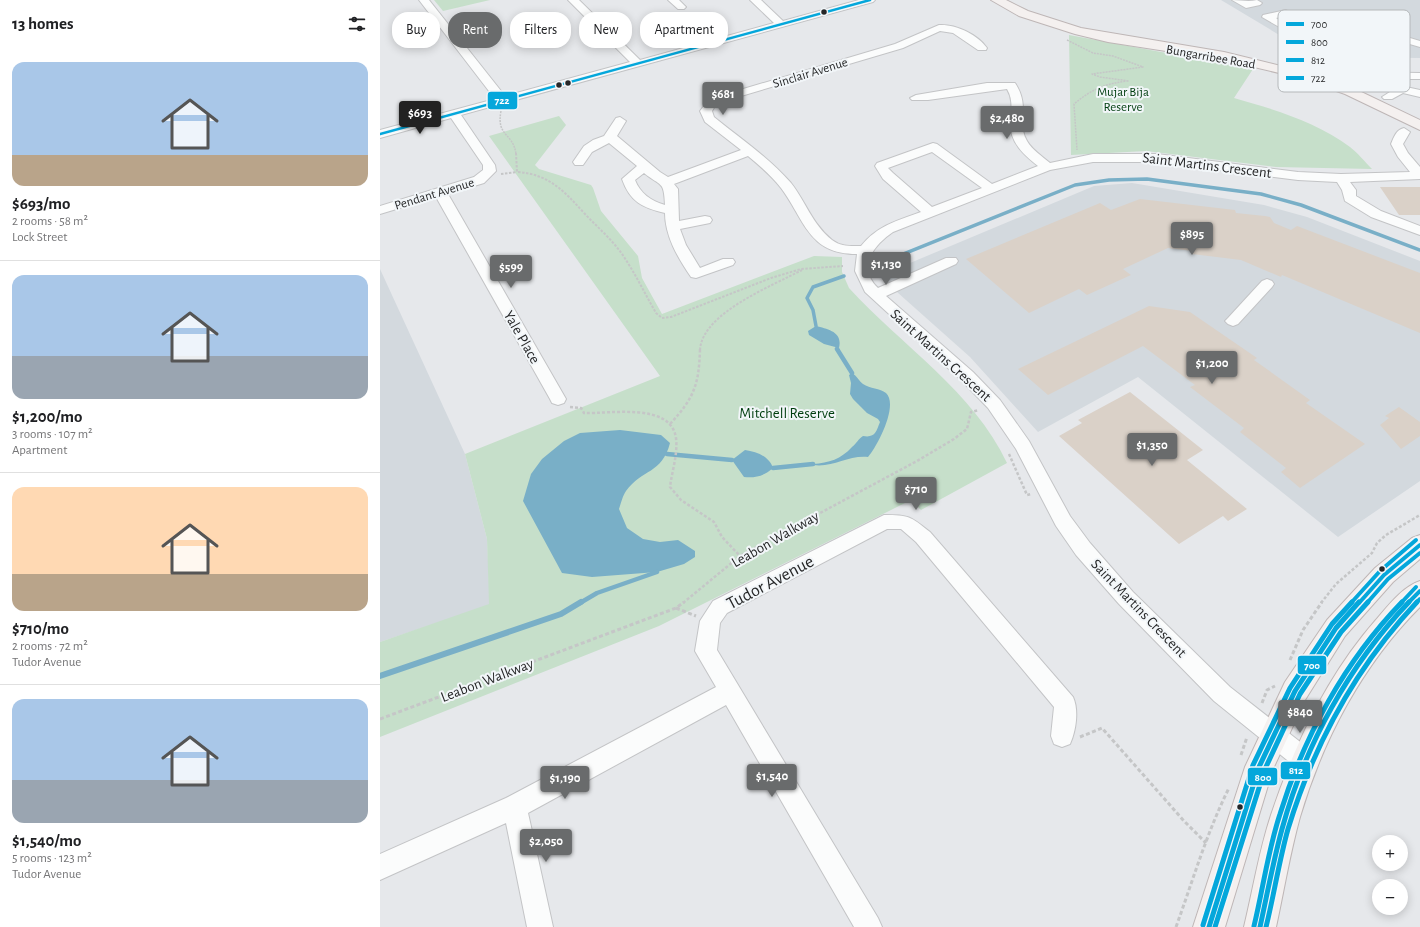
<!DOCTYPE html>
<html lang="en">
<head>
<meta charset="utf-8">
<style>
	:root { --surface:#fff; --page:#f2f2f2; --text:#202124; --muted:#757577; --line:#e0e0e0; --accent:#696b6c }
	body { margin:0; font-family:"Alegreya Sans",sans-serif; background:var(--page); color:var(--text); height:100vh; display:flex; flex-direction:column; font-size:15px; white-space:nowrap }
	* { box-sizing:border-box; margin:0 }
	p { font-size:13px; color:var(--muted) }
	.icon { flex:none; width:22px; height:22px; fill:none; stroke:currentColor; stroke-width:2; stroke-linecap:round; stroke-linejoin:round }
	.map { position:relative; flex:1; overflow:hidden }
	.drawer { display:flex; flex-direction:column; background:var(--surface); width:380px }
	.drawer>* { flex:none }
	.banner { position:absolute; left:12px; top:12px; width:380px; height:36px; display:flex; gap:8px }
	.tools { position:absolute; left:992px; top:835px; display:grid; gap:8px }
	.tools a { display:grid; place-items:center; width:36px; height:36px; border-radius:50%; background:var(--surface); box-shadow:0 2px 10px #0003; font-size:20px }
	.price { position:absolute; translate:-50% -34px; padding:0 9px; border-radius:4px; background:var(--accent); color:#fff; font-size:13px; line-height:26px; filter:drop-shadow(0 1px 2px #0008) }
	.price::after { content:''; position:absolute; left:50%; top:24px; width:12px; height:9px; margin-left:-6px; background:inherit; clip-path:polygon(0 0,100% 0,50% 100%) }
	.price.selected { background:#222; color:#fff }
	ul { padding:0; list-style:none }
	li { display:grid; align-content:center; gap:8px; height:212px; padding:0 12px }
	li+li { border-top:1px solid var(--line) }
	li span { display:grid; place-items:center; height:124px; border-radius:12px; color:#555 }
	li>.icon { margin-inline-start:auto }
	span .icon { width:72px; height:72px; fill:#fffc; stroke-width:1 }
	li b { font-size:17px }
	h2 { display:flex; justify-content:space-between; align-items:center; height:48px; padding:0 12px; font-size:17px }
	.tag { padding:0 14px; border-radius:16px; background:var(--surface); box-shadow:0 2px 10px #0003; font-size:14px; line-height:36px }
	.tag.selected { background:var(--accent); color:#fff }
	main { display:flex; flex:1; min-height:0 }
	.map>svg:first-child { display:block }
	.built { fill:#d3d9de }
	.green { fill:#c6dfca }
	.water { fill:#79afc7 }
	.lines { fill:none; stroke-linecap:round; stroke-linejoin:round }
	.stream-far2 { stroke:#79afc7; stroke-width:3.5 }
	.stream-far1 { stroke:#79afc7; stroke-width:4.5 }
	.stream { stroke:#79afc7; stroke-width:6 }
	.building { fill:#dad1c8 }
	.minor-casing { stroke:#c3c4c6; stroke-width:2 }
	.major-casing { stroke:#beb6b6; stroke-width:2 }
	.path-far3 { stroke:#c5c6c7; stroke-width:1.5; stroke-dasharray:2 1; stroke-linecap:butt }
	.path-far2 { stroke:#c5c6c7; stroke-width:2; stroke-dasharray:2.5 1.5; stroke-linecap:butt }
	.path-far1 { stroke:#c5c6c7; stroke-width:2.5; stroke-dasharray:3 2; stroke-linecap:butt }
	.path { stroke:#c5c6c7; stroke-width:3; stroke-dasharray:4 2.5; stroke-linecap:butt }
	.minor { fill:#fbfcfc; fill-rule:evenodd }
	.major { fill:#f4f0ef; fill-rule:evenodd }
	.bus-1-far1-casing { stroke:#f2f6f9; stroke-width:7 }
	.bus-1-casing { stroke:#f2f6f9; stroke-width:8 }
	.bus-2-far1-casing { stroke:#f2f6f9; stroke-width:7 }
	.bus-2-casing { stroke:#f2f6f9; stroke-width:8 }
	.bus-3-far1-casing { stroke:#f2f6f9; stroke-width:7 }
	.bus-3-casing { stroke:#f2f6f9; stroke-width:8 }
	.bus-4-casing { stroke:#f2f6f9; stroke-width:4.5 }
	.bus-1-far1 { stroke:#04a7db; stroke-width:4 }
	.bus-1 { stroke:#04a7db; stroke-width:5 }
	.bus-2-far1 { stroke:#04a7db; stroke-width:4 }
	.bus-2 { stroke:#04a7db; stroke-width:5 }
	.bus-3-far1 { stroke:#04a7db; stroke-width:4 }
	.bus-3 { stroke:#04a7db; stroke-width:5 }
	.bus-4 { stroke:#04a7db; stroke-width:2.5 }
	.bus-dot { fill:#262728; stroke:#f2f6f9; stroke-width:1.5 }
	.labels { text-anchor:middle; stroke-width:4; stroke-linejoin:round; paint-order:stroke }
	.far-street-label { font-size:13px; fill:#262728; stroke:#f2f6f9 }
	.far-park-label { font-size:13px; fill:#003e0f; stroke:#f2f6f9 }
	.street-label { font-size:15px; fill:#262728; stroke:#f2f6f9 }
	.park-label { font-size:15px; fill:#003e0f; stroke:#f2f6f9 }
	.near-street-label { font-size:18px; fill:#262728; stroke:#f2f6f9 }
	.key { fill:#f2f6f9; stroke:#b5b8ba; stroke-width:1 }
	.key-label { font-size:11px; fill:#262728 }
	.line-badge { stroke:#f2f6f9; stroke-width:1.5 }
	.badge-label { font-size:11px; text-anchor:middle; font-weight:bold; fill:#fff }
</style>
</head>
<body>
<main>
<section class="drawer">
<h2>13 homes<svg class="icon" aria-label="filters" viewBox="0 0 24 24"><path d="M4 7h16M4 17h16"/><circle cx="9" cy="7" r="2"/><circle cx="15" cy="17" r="2"/></svg></h2>
<ul>
<li><span style="background:linear-gradient(#a9c7e8 75%,#b9a48a 0)"><svg class="icon" aria-label="home" viewBox="0 0 24 24"><path d="M3 11l9-7 9 7M6 9v11h12V9"/></svg></span><div><b>$693/mo</b><p>2 rooms · 58 m²</p><p>Lock Street</p></div></li>
<li><span style="background:linear-gradient(#a9c7e8 65%,#9aa5b1 0)"><svg class="icon" aria-label="home" viewBox="0 0 24 24"><path d="M3 11l9-7 9 7M6 9v11h12V9"/></svg></span><div><b>$1,200/mo</b><p>3 rooms · 107 m²</p><p>Apartment</p></div></li>
<li><span style="background:linear-gradient(#ffd9b3 70%,#b9a48a 0)"><svg class="icon" aria-label="home" viewBox="0 0 24 24"><path d="M3 11l9-7 9 7M6 9v11h12V9"/></svg></span><div><b>$710/mo</b><p>2 rooms · 72 m²</p><p>Tudor Avenue</p></div></li>
<li><span style="background:linear-gradient(#a9c7e8 65%,#9aa5b1 0)"><svg class="icon" aria-label="home" viewBox="0 0 24 24"><path d="M3 11l9-7 9 7M6 9v11h12V9"/></svg></span><div><b>$1,540/mo</b><p>5 rooms · 123 m²</p><p>Tudor Avenue</p></div></li>
</ul>
</section>
<div class="map">
<svg width="1040" height="927" viewBox="0 0 1040 927">
	<rect width="100%" height="100%" fill="#e6e8eb"/>
	<path class="built" d="M841,0h199v58l-104,-1z
		M752,183l132,22 43,12 113,44v220l-82,56 -200,-160 -100,55 -68,-75 -91,-81 215,-90z
		M0,269l85,185 22,85 3,66 -110,37z"/>
	<path class="green" d="M54,0h56l-47,11z
		M689,35l184,34 -19,29c39,11 83,24 116,49 8,6 15,15 22,22l-96,-2 -130,-16 -75,4z
		M179,116l7,9 -31,40 4,4 52,16 2,3 8,23 37,45 4,22 20,36 152,-58 28,1v15l7,16c53,58 124,103 158,175l-86,47 -10,-10 -252,126 -279,111v-95l109,-38 -2,-65 -22,-85 195,-78 -171,-240z"/>
	<path class="water" d="M436,326c12,3 27,6 23,22l-15,-4 -15,-9 -1,-4z
		M472,373c5,3 7,8 11,11 7,5 17,4 23,9 13,12 -9,54 -18,64 -20,-2 -35,11 -55,8v-1c16,-1 28,-5 39,-17 5,-4 6,-8 11,-11 12,2 13,-4 17,-14l-2,-3 -11,-6 -14,-14 -3,-5 1,-11 -2,-8z
		M240,430l41,5 9,8c-8,31 -28,26 -44,48 -3,4 -5,12 -7,18l8,19 16,11 17,3 18,-2 17,11v6l-11,7 -27,8 -65,5 -30,-4 -39,-72 8,-27 11,-15 22,-18 16,-8z
		M365,450c12,2 24,6 28,18 -9,8 -17,10 -29,9l-12,-17z"/>
	<g class="lines">
		<path class="stream-far2" d="M506,261l189,-76 34,-5 38,-1 114,15 40,11 119,45
			M436,326l-3,-16 -6,-12 6,-11 31,-11
			M457,349l1,1"/>
		<path class="stream-far1" d="M457,349l15,24
			M287,454l65,6
			M393,468l40,-4
			M200,603l17,-10 60,-21"/>
		<path class="stream" d="M0,676l181,-62 20,-12"/>
	</g>
	<path class="building" d="M1000,187h40v28h-21z
		M760,199l95,11 1,3 29,3 5,1 4,6 17,7 6,-4 123,47v60l-138,-58 -1,2 -40,-17 -49,-6v-3l-24,-3 -45,21 8,6 -44,20 -8,-6 -50,24 -63,-54 134,-56 11,7z
		M769,306l41,6 67,46 -3,2 56,40 -4,3 59,41 -65,44 -19,-16 5,-4 -46,-36 4,-4 -54,-41 5,-2 -52,-39 -95,49 -30,-26z
		M750,392l73,58 -16,10 60,49 -19,12 -5,-5 -44,28 -120,-108 23,-13 -4,-3z
		M1019,407l21,15v14l-19,13 -21,-24 9,-7 -4,-2z"/>
	<g class="lines">
		<defs>
			<path id="minor" d="M39,0h10l76,96 125,-34 -62,-62h11l61,60 134,-37 -24,-23h11l22,21 76,-21h16l-2,2 -412,113 34,50 1,6 -12,12 -36,11 118,205 -2,4 -6,2 -6,-2 -2,-4 -114,-202 -56,17v-8l94,-29 9,-7v-5l-32,-47 -71,20v-8l115,-31z
				M288,0h11l7,7 -2,2h-6z
				M852,0c9,0 16,2 25,0l5,3 -2,2 -14,3z
				M906,10l19,11 -1,2 -23,5 -19,-11 1,-2zM905,16l6,4 -9,2 -6,-4z
				M559,25c17,-1 39,10 48,23l-1,2h-8l-25,-17 -13,-2 -37,17 -172,51 -16,7 -3,5 2,6c27,22 54,40 77,66 15,19 21,41 41,57 9,7 19,6 29,6 16,-20 37,-26 60,-34l-38,-33 -8,-13 2,-3 56,-20 4,1 55,40 46,-18c-10,-8 -22,-18 -26,-31 -4,-16 4,-31 -5,-46l-79,11h-16l-2,-2 6,-3 71,-12h28c16,24 1,40 12,58 5,9 15,15 23,22l43,-9h64l141,18 43,2 69,-2 -12,-15 -7,-13c3,-7 5,-14 13,-16l6,4 -7,12 5,9 12,14v12l-70,3 6,8v6l25,15 39,15v9l-49,-18 -26,-16 -3,-11 -5,-8 -39,-2 -141,-18h-64l-43,8 -157,62c-19,13 -37,35 -15,56l68,-30h10l2,3 -2,3 -70,32 87,76 27,28 29,41 41,75 20,27 43,49 97,95 83,65 4,8 -4,8 -8,3 -8,-3 -83,-67 -95,-97 -43,-49 -20,-29 -40,-77 -28,-41 -27,-28 -96,-88 -10,-21 2,-17c-49,0 -52,-34 -76,-66 -9,-12 -21,-22 -33,-32l-74,28 4,5 1,32 26,-5 5,1 2,3 -2,3 -30,6 6,16 14,23 23,-9h10l2,3 -2,3 -37,13 -5,-1c-13,-19 -26,-41 -26,-64 -22,-5 -35,-11 -43,-34l15,-13 -28,-23 -17,9 -9,13h-8l-2,-3 11,-16 9,-6 11,-4 12,-18 4,-1 6,4 -9,15 43,36 8,5 73,-27 -36,-28 -5,-11 7,-9 16,-7 172,-51zM552,152l50,36 -50,19 -39,-34 -5,-5zM264,173c17,14 20,7 21,32 -14,-4 -25,-12 -30,-25z
				M1020,35l20,6v6l-24,-7 -1,-2z
				M981,72l59,1v6h-19l5,8 14,3v7l-17,-4 -11,6h-8l-2,-2 14,-9 -6,-10 -33,-1 -2,-2z
				M887,279l5,2 2,3 -2,3 -34,37 -5,2 -5,-2 -3,-3 3,-3 34,-37z
				M504,515c25,0 26,1 46,17l143,165c6,13 3,34 -3,47l-8,3 -8,-3 -3,-8 3,-29 -138,-165 -15,-13h-14l-160,84 -7,10 -3,27 161,268 4,9h-28l-128,-222 -198,108 25,114h-26l-21,-104 -126,57v-26l126,-56 210,-111 -21,-36 5,-30 13,-20z"/>
			<path id="major" d="M611,0h15l22,11 53,17 143,24 81,20 50,17 65,31v10l-75,-36 -49,-17 -72,-17 -116,-18 -33,-8 -56,-18z
				M1040,535v24l-27,23 -48,54 -40,64 -32,69 -48,158h-32l52,-160 40,-85 42,-62 48,-52 37,-30z
				M1040,581v26c-57,57 -97,132 -120,210 -10,36 -16,73 -24,110h-32c9,-37 15,-76 27,-112 23,-69 56,-139 104,-194 13,-15 27,-34 45,-40z"/>
		</defs>
		<use href="#minor" class="minor-casing"/>
		<use href="#major" class="major-casing"/>
		<path class="path-far3" d="M687,40l26,13 20,3 30,11 -51,7 8,3 29,4c-23,2 -37,8 -55,23l3,46
			M121,111c-5,26 12,21 15,43"/>
		<path class="path-far2" d="M136,153l1,19c32,2 47,19 68,42 13,14 28,26 39,43 12,18 21,37 32,56l6,5 9,-1 100,-39 30,-9 42,-3
			M121,174l16,-2
			M320,350c2,-37 72,-64 102,-80"/>
		<path class="path-far1" d="M190,407l11,1 3,5c26,1 87,-11 92,25 2,16 -4,33 -6,49l11,13 33,22 8,15 18,19
			M290,424c24,-26 29,-39 30,-75
			M629,454l18,41 4,-1
			M303,603l57,-47 177,-95 37,-22 13,-10 4,-17 8,-2
			M941,603l15,-19 36,-31 5,-10 9,-8 34,-20"/>
		<path class="path" d="M296,608l20,8
			M910,660l13,-30 19,-28
			M882,703l5,-13 8,-4
			M0,719l296,-111 8,-6
			M700,737l22,-9 82,93 22,22
			M861,755l6,-18
			M796,927c17,-47 31,-95 53,-139"/>
		<use href="#minor" class="minor"/>
		<use href="#major" class="major"/>
		<defs>
			<path id="bus-1-far1" d="M979,603l25,-28 36,-30
				M1028,603l12,-12"/>
			<path id="bus-1" d="M829,927l50,-160 36,-76 41,-63 23,-26
				M880,927c7,-32 13,-65 22,-98 23,-84 67,-164 127,-227"/>
			<path id="bus-2-far1" d="M987,603l21,-24 32,-26
				M1036,603l4,-4"/>
			<path id="bus-2" d="M835,927l50,-158 35,-75 41,-62 27,-30
				M886,927c8,-32 13,-66 22,-98 26,-85 68,-162 129,-227"/>
			<path id="bus-3-far1" d="M971,603l29,-32 36,-31
				M1021,603l15,-16"/>
			<path id="bus-3" d="M823,925l50,-160 37,-77 42,-64 20,-22
				M874,926c9,-37 14,-76 26,-112 24,-78 65,-153 122,-212"/>
			<path id="bus-4" d="M0,134l490,-134"/>
		</defs>
		<use href="#bus-1-far1" class="bus-1-far1-casing"/>
		<use href="#bus-1" class="bus-1-casing"/>
		<use href="#bus-2-far1" class="bus-2-far1-casing"/>
		<use href="#bus-2" class="bus-2-casing"/>
		<use href="#bus-3-far1" class="bus-3-far1-casing"/>
		<use href="#bus-3" class="bus-3-casing"/>
		<use href="#bus-4" class="bus-4-casing"/>
		<use href="#bus-1-far1" class="bus-1-far1"/>
		<use href="#bus-1" class="bus-1"/>
		<use href="#bus-2-far1" class="bus-2-far1"/>
		<use href="#bus-2" class="bus-2"/>
		<use href="#bus-3-far1" class="bus-3-far1"/>
		<use href="#bus-3" class="bus-3"/>
		<use href="#bus-4" class="bus-4"/>
	</g>
	<g class="bus-dot">
		<circle cx="444" cy="12" r="3.5"/>
		<circle cx="188" cy="83" r="3.5"/>
		<circle cx="179" cy="85" r="3.5"/>
		<circle cx="1002" cy="569" r="3.5"/>
		<circle cx="860" cy="807" r="3.5"/>
	</g>
	<g class="labels">
		<g class="far-street-label">
			<text transform="translate(831 56) rotate(10)" y="5">Bungarribee Road</text>
			<text transform="translate(430 72) rotate(-17)" y="5">Sinclair Avenue</text>
			<text transform="translate(54 193) rotate(-17)" y="5">Pendant Avenue</text>
		</g>
		<g class="far-park-label">
			<text x="743" y="96">Mujar Bija<tspan x="743" dy="15">Reserve</tspan></text>
		</g>
		<g class="street-label">
			<text transform="translate(827 165) rotate(7)" y="5">Saint Martins Crescent</text>
			<text transform="translate(142 337) rotate(60)" y="5">Yale Place</text>
			<text transform="translate(561 355) rotate(42)" y="5">Saint Martins Crescent</text>
			<text transform="translate(395 539) rotate(-30)" y="5">Leabon Walkway</text>
			<text transform="translate(759 608) rotate(46)" y="5">Saint Martins Crescent</text>
			<text transform="translate(107 680) rotate(-21)" y="5">Leabon Walkway</text>
		</g>
		<g class="park-label">
			<text x="407" y="418">Mitchell Reserve</text>
		</g>
		<g class="near-street-label">
			<text transform="translate(390 582) rotate(-28)" y="6">Tudor Avenue</text>
		</g>
	</g>
	<rect x="898" y="10" width="132" height="82" rx="6" class="key"/>
	<rect x="906" y="22" width="18" height="4" fill="#04a7db"/>
	<rect x="906" y="40" width="18" height="4" fill="#04a7db"/>
	<rect x="906" y="58" width="18" height="4" fill="#04a7db"/>
	<rect x="906" y="76" width="18" height="4" fill="#04a7db"/>
	<g class="key-label">
		<text x="931" y="28">700</text>
		<text x="931" y="46">800</text>
		<text x="931" y="64">812</text>
		<text x="931" y="82">722</text>
	</g>
	<g class="line-badge">
		<rect x="107" y="91" width="31" height="19" rx="4" fill="#04a7db"/>
		<rect x="917" y="655" width="30" height="20" rx="4" fill="#04a7db"/>
		<rect x="900" y="761" width="31" height="19" rx="4" fill="#04a7db"/>
		<rect x="867" y="767" width="31" height="19" rx="4" fill="#04a7db"/>
	</g>
	<g class="badge-label">
		<text x="122" y="104">722</text>
		<text x="932" y="669">700</text>
		<text x="916" y="774">812</text>
		<text x="883" y="781">800</text>
	</g>
</svg>
<div class="tools">
<a>+</a>
<a>−</a>
</div>
<b class="price" style="left:343px;top:116px">$681</b>
<b class="price selected" style="left:40px;top:135px">$693</b>
<b class="price" style="left:627px;top:140px">$2,480</b>
<b class="price" style="left:812px;top:256px">$895</b>
<b class="price" style="left:506px;top:286px">$1,130</b>
<b class="price" style="left:131px;top:289px">$599</b>
<b class="price" style="left:832px;top:385px">$1,200</b>
<b class="price" style="left:772px;top:467px">$1,350</b>
<b class="price" style="left:536px;top:511px">$710</b>
<b class="price" style="left:920px;top:734px">$840</b>
<b class="price" style="left:392px;top:798px">$1,540</b>
<b class="price" style="left:185px;top:800px">$1,190</b>
<b class="price" style="left:166px;top:863px">$2,050</b>
<div class="banner">
<a class="tag">Buy</a>
<a class="tag selected">Rent</a>
<a class="tag">Filters</a>
<a class="tag">New</a>
<a class="tag">Apartment</a>
</div>
</div>
</main>
</body>
</html>
